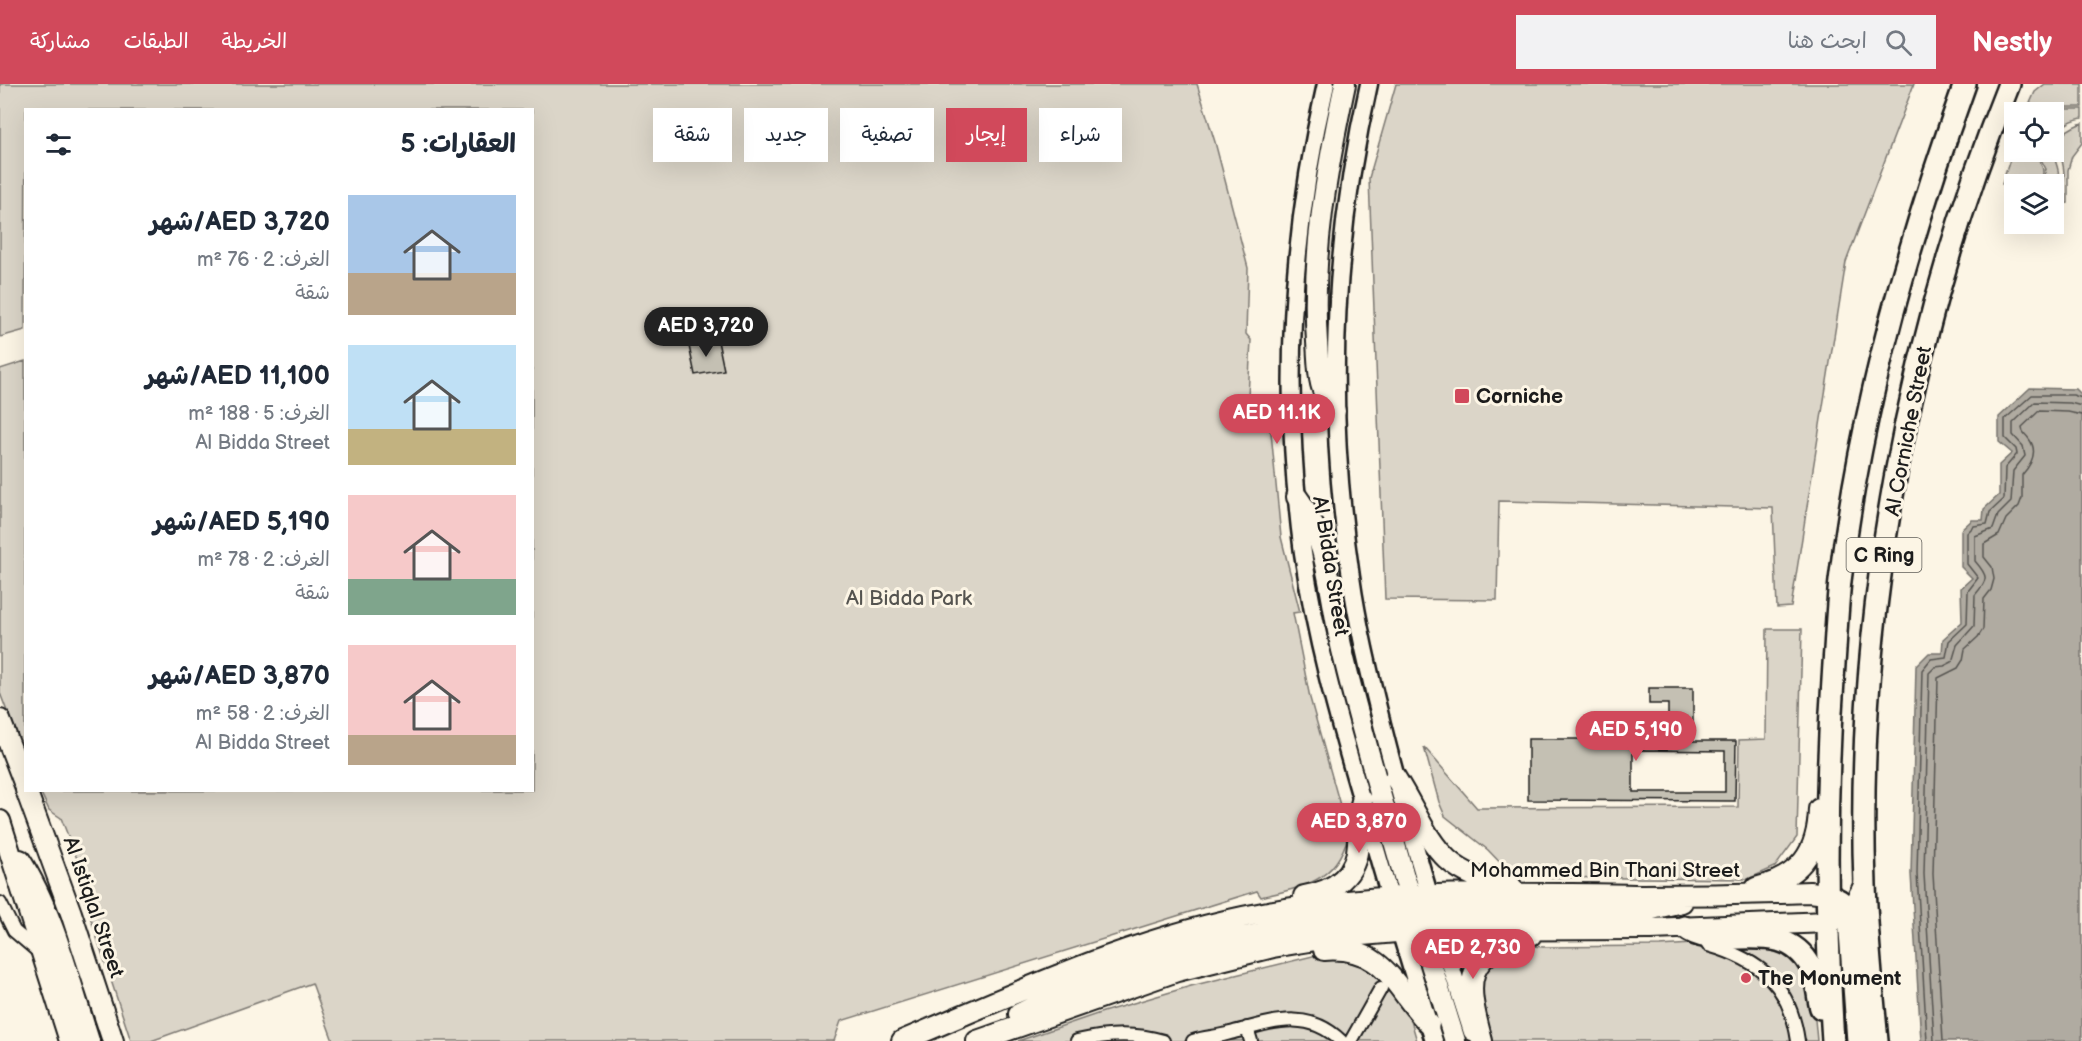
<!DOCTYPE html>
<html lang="ar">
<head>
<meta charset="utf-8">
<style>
	:root { --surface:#fff; --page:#f2f2f3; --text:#1f2937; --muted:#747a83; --accent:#d1495b }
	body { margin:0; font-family:"Balsamiq Sans","Playpen Sans Arabic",sans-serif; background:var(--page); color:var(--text); direction:rtl; height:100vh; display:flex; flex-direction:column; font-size:22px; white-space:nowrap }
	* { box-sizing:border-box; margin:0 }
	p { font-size:20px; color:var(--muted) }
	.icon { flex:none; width:33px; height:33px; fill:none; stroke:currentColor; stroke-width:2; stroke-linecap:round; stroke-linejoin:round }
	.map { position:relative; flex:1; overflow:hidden; direction:ltr }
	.drawer { position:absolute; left:24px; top:24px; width:510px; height:684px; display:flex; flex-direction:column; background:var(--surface); border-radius:0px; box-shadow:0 6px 24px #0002; direction:rtl }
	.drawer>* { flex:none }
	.guide { position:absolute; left:552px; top:24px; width:570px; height:54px; direction:rtl; display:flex; gap:12px }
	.controls { position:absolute; left:2004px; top:18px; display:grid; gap:12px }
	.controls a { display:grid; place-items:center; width:60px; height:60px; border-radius:0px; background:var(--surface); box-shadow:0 6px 24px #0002; font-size:30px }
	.price { position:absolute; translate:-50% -51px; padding:0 14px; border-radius:21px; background:var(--accent); color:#fff; font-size:20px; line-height:39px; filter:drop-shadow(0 2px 3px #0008) }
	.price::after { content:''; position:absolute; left:50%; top:36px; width:18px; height:14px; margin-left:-9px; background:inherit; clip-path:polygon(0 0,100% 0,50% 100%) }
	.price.current { background:#222; color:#fff }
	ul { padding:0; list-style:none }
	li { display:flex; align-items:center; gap:18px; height:150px; padding:0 18px }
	li span { display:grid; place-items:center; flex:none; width:168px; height:120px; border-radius:0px; color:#555 }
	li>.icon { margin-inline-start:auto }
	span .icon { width:72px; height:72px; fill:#fffc; stroke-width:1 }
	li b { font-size:26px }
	h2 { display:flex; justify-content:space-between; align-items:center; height:72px; padding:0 18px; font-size:26px }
	.pill { padding:0 21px; border-radius:0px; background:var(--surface); box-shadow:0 6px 24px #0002; font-size:21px; line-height:54px }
	.pill.current { background:var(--accent); color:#fff }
	header { display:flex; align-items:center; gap:36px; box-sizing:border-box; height:84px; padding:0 30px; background:var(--accent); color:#fff }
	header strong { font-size:28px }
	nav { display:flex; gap:33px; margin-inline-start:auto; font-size:21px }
	.search { width:420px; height:54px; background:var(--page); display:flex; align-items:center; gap:15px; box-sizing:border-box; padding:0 21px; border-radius:0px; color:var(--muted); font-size:22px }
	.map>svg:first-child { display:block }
	.green { fill:#dbd5c8; stroke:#7c7872; stroke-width:1.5 }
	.water { fill:#b0aba1; stroke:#75726c; stroke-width:1.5 }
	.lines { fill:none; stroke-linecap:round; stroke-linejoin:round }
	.shore { stroke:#575551; stroke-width:1.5 }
	.building { fill:#c4c0b3; stroke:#1c1c1c; stroke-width:1.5; fill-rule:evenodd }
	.street-casing { stroke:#1c1c1c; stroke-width:16 }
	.secondary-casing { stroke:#1c1c1c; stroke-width:21 }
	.primary-casing { stroke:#1c1c1c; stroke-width:24 }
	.highway-casing { stroke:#1c1c1c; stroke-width:26 }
	.street { stroke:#fcf5e5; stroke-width:12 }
	.secondary { stroke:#fcf5e5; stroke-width:16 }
	.primary { stroke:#fcf5e5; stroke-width:20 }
	.highway { stroke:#fcf5e5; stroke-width:21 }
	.poi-dot { fill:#d1495b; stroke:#fcf5e5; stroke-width:2 }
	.labels { text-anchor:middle; stroke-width:6; stroke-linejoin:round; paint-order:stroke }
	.shield { fill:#fcf5e5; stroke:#5f5d58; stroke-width:1.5 }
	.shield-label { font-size:20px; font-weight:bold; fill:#1c1c1c }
	.poi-label { font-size:21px; font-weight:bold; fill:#1c1c1c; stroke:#fcf5e5; text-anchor:start }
	.street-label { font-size:21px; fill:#1c1c1c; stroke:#fcf5e5 }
	.park-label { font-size:21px; fill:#555450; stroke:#fcf5e5 }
</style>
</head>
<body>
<header>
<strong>Nestly</strong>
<div class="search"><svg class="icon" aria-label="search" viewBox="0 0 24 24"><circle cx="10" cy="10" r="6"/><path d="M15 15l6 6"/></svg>ابحث هنا</div>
<nav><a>الخريطة</a><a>الطبقات</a><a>مشاركة</a></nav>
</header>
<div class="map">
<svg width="2082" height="957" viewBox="0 0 2082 957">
	<rect width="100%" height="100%" fill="#fcf5e5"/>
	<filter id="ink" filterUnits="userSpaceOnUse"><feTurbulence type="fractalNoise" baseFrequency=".0167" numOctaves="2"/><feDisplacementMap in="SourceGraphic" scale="12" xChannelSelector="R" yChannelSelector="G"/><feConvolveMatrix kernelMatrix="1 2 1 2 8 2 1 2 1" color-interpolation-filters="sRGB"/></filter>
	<g filter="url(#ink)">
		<path class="green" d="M0,0h1197l18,58 33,126 -2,66 5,6 -3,57 23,35 10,105 19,75 -7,1 17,85 33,118 7,11c-10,54 -43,59 -89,70l-4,-6 -416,130 -7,20h-501l-21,-58 -161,58h-20l-53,-161 3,-11 -20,-51 -12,-8 -9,-19 492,-1v-680h-506l-1,220 -25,7z
			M1396,0h518l-68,178 -55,345 -14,1 -4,-100 -274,-7 -2,99 -112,-1 -16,-421z
			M2045,0h37v23h-22l-15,5h-19l9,-20z
			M2060,25h22v9c-15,3 -24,10 -28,25v-31h-5z
			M2082,39v20l-10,13 -4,14v33l-14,2c-1,-10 9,-16 10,-27 2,-27 -22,-39 18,-55z
			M2014,63v5h21c6,11 13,21 3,32h-24v3l-12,-3z
			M2037,68h16c3,15 11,24 1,38v-6h-12l4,-15z
			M25,277v397l-25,-65v-324z
			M1767,545h35l-5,208 -22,30 -27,12 -234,-2 -26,-27 -43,-34 -6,-14 -15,-55 53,61 261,-1 1,-67 27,-1z
			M1740,857c11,2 26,2 37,6 36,14 37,62 40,94h-329l-11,-33 2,-38 43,-25 21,2 117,-1z
			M1325,869l41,8 41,46 10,34h-399l85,-29 88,-26z"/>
		<path class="water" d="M2030,304l46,1 6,6v646h-161l-10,-167 5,-208 13,-13h13l1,-14 19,-17 -1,-34 11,-10 -11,-11v-37l11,-10h11l1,-11 15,-14v-30l13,-12 -13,-11v-25z"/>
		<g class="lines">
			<path class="shore" d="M1927,957l-10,-167 5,-204 9,-11 15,-2 3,-16 18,-17 1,-33 10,-13 -11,-14v-31l7,-7 13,-2 3,-12 14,-13 1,-31 12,-14 -1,-5 -11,-11v-19l27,-24h41l9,3
				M1934,957l-10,-167 5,-201 6,-6 9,-1 8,-4 5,-17 17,-19 1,-31c14,-16 13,-19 0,-34v-25l18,-7 5,-14 13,-13 2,-31 12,-15 -2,-10 -10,-11v-12l22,-21 35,1 12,3
				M1943,957l-10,-167 5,-196 20,-10 5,-8 2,-11 13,-12 5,-8 1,-30 7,-9 3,-11 -2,-12 -8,-10v-13l15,-9 7,-16 13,-13 3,-8v-23c9,-10 17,-23 7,-36 -4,-6 -7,-5 -7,-12l17,-16 29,1 14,3"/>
		</g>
		<path class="building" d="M718,257l6,29 -29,5 -6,-29z
			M1649,604h44v53h43l-1,60 -207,-1v-61h70v-7l70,1v-29h-19zM1633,666l92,1v41h-92z"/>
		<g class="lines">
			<defs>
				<path id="street" d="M0,819l14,28 27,23
					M1708,861c53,15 82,40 90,96
					M1247,944l4,13
					M1077,957c29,-7 57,-9 86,0
					M1193,957c12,-4 25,-4 37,-8 39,-10 77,-26 111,8
					M1351,957l30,-53"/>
				<path id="secondary" d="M1326,0c-36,153 -44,313 -23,469 12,84 35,166 59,248 23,80 47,161 72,240
					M1369,0c-37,162 -43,328 -18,493 7,50 19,98 31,147 26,104 57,206 90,308"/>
				<path id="primary" d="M1335,327c-18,-20 -16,-43 -18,-69 -6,-87 10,-173 28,-258
					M1297,413c32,43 33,102 45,153 18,77 41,153 63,230l10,25
					M0,636l26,68
					M1395,693c37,59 38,96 116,109
					M26,706l45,123 42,128
					M0,737l70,220
					M20,776c32,48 51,126 69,181
					M1756,804c43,-11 62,-34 63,-79
					M1304,812c30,-5 53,-20 54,-53 1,-15 -1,-28 4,-42
					M1413,836l13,28 29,93
					M1406,840l14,-8 14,-3h190l28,-4 30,-7
					M1324,866c61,-5 70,38 105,74
					M1019,930c78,-40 164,-66 250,-82 43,-9 88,-11 131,-20l15,-6 13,-10
					M902,957c117,-49 234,-105 361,-128 125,-23 251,-20 378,-18 56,0 112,-1 168,-3l18,2
					M977,957l200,-70 96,-24 55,-9 91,-8 232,-1 177,-7c20,-7 29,-20 37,-39
					M1482,957c-17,-63 -19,-85 49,-106"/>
				<path id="highway" d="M1827,810l13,7 9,17 9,123
					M1684,843c35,29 98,-14 127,40 7,13 6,28 10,41
					M1833,957c-8,-125 -8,-252 1,-377 2,-27 3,-55 6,-83 20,-169 67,-337 125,-497
					M1877,957c-5,-52 -10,-104 -12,-156 -10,-271 43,-550 144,-801"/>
			</defs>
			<use href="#street" class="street-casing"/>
			<use href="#secondary" class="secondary-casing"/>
			<use href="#primary" class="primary-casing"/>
			<use href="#highway" class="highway-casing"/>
			<use href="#street" class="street"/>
			<use href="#secondary" class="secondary"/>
			<use href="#primary" class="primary"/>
			<use href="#highway" class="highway"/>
		</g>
	</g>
	<g class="poi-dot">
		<rect x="1454" y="304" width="16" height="16" rx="3"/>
		<circle cx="1746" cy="894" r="6"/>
	</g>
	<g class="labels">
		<rect class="shield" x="1846.5" y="454" width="75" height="34" rx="4.5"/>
		<g class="shield-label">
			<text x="1884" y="478">C Ring</text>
		</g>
		<g class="poi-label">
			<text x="1476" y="319">Corniche</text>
			<text x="1758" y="901">The Monument</text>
		</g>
		<g class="street-label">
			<text transform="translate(1908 347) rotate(-79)" y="7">Al Corniche Street</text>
			<text transform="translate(1331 482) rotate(81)" y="7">Al Bidda Street</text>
			<text x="1605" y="793">Mohammed Bin Thani Street</text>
			<text transform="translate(94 823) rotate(71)" y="7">Al Istiqlal Street</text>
		</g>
		<g class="park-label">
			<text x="909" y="521">Al Bidda Park</text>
		</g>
	</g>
</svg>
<div class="controls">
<a><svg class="icon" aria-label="locate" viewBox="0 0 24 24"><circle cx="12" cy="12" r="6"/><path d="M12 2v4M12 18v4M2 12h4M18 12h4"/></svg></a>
<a><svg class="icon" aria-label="layers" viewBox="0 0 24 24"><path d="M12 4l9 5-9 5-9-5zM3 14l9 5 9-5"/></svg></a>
</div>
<b class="price current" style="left:706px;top:274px">AED 3,720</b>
<b class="price" style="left:1277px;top:361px">AED 11.1K</b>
<b class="price" style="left:1636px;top:678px">AED 5,190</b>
<b class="price" style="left:1359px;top:770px">AED 3,870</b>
<b class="price" style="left:1473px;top:896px">AED 2,730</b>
<div class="guide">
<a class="pill">شراء</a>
<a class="pill current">إيجار</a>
<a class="pill">تصفية</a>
<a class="pill">جديد</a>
<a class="pill">شقة</a>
</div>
<section class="drawer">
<h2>العقارات: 5<svg class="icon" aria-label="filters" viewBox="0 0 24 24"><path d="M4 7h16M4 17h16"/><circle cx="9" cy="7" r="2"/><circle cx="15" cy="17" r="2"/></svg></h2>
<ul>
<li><span style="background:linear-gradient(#a9c7e8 65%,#b9a48a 0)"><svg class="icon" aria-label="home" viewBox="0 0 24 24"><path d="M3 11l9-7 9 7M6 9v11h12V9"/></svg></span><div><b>AED 3,720/شهر</b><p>الغرف: 2 · 76 m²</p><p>شقة</p></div></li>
<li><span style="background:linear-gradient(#bfe0f5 70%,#c2b280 0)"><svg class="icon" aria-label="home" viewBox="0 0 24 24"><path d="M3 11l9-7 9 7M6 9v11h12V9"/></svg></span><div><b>AED 11,100/شهر</b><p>الغرف: 5 · 188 m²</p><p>Al Bidda Street</p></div></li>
<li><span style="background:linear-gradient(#f6c9c9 70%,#7fa58c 0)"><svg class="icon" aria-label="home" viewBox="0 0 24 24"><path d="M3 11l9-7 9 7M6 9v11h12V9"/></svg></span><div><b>AED 5,190/شهر</b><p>الغرف: 2 · 78 m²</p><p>شقة</p></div></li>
<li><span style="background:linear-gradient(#f6c9c9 75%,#b9a48a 0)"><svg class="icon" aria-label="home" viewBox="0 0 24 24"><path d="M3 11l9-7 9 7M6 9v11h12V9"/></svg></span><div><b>AED 3,870/شهر</b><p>الغرف: 2 · 58 m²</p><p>Al Bidda Street</p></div></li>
</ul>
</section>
</div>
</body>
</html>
